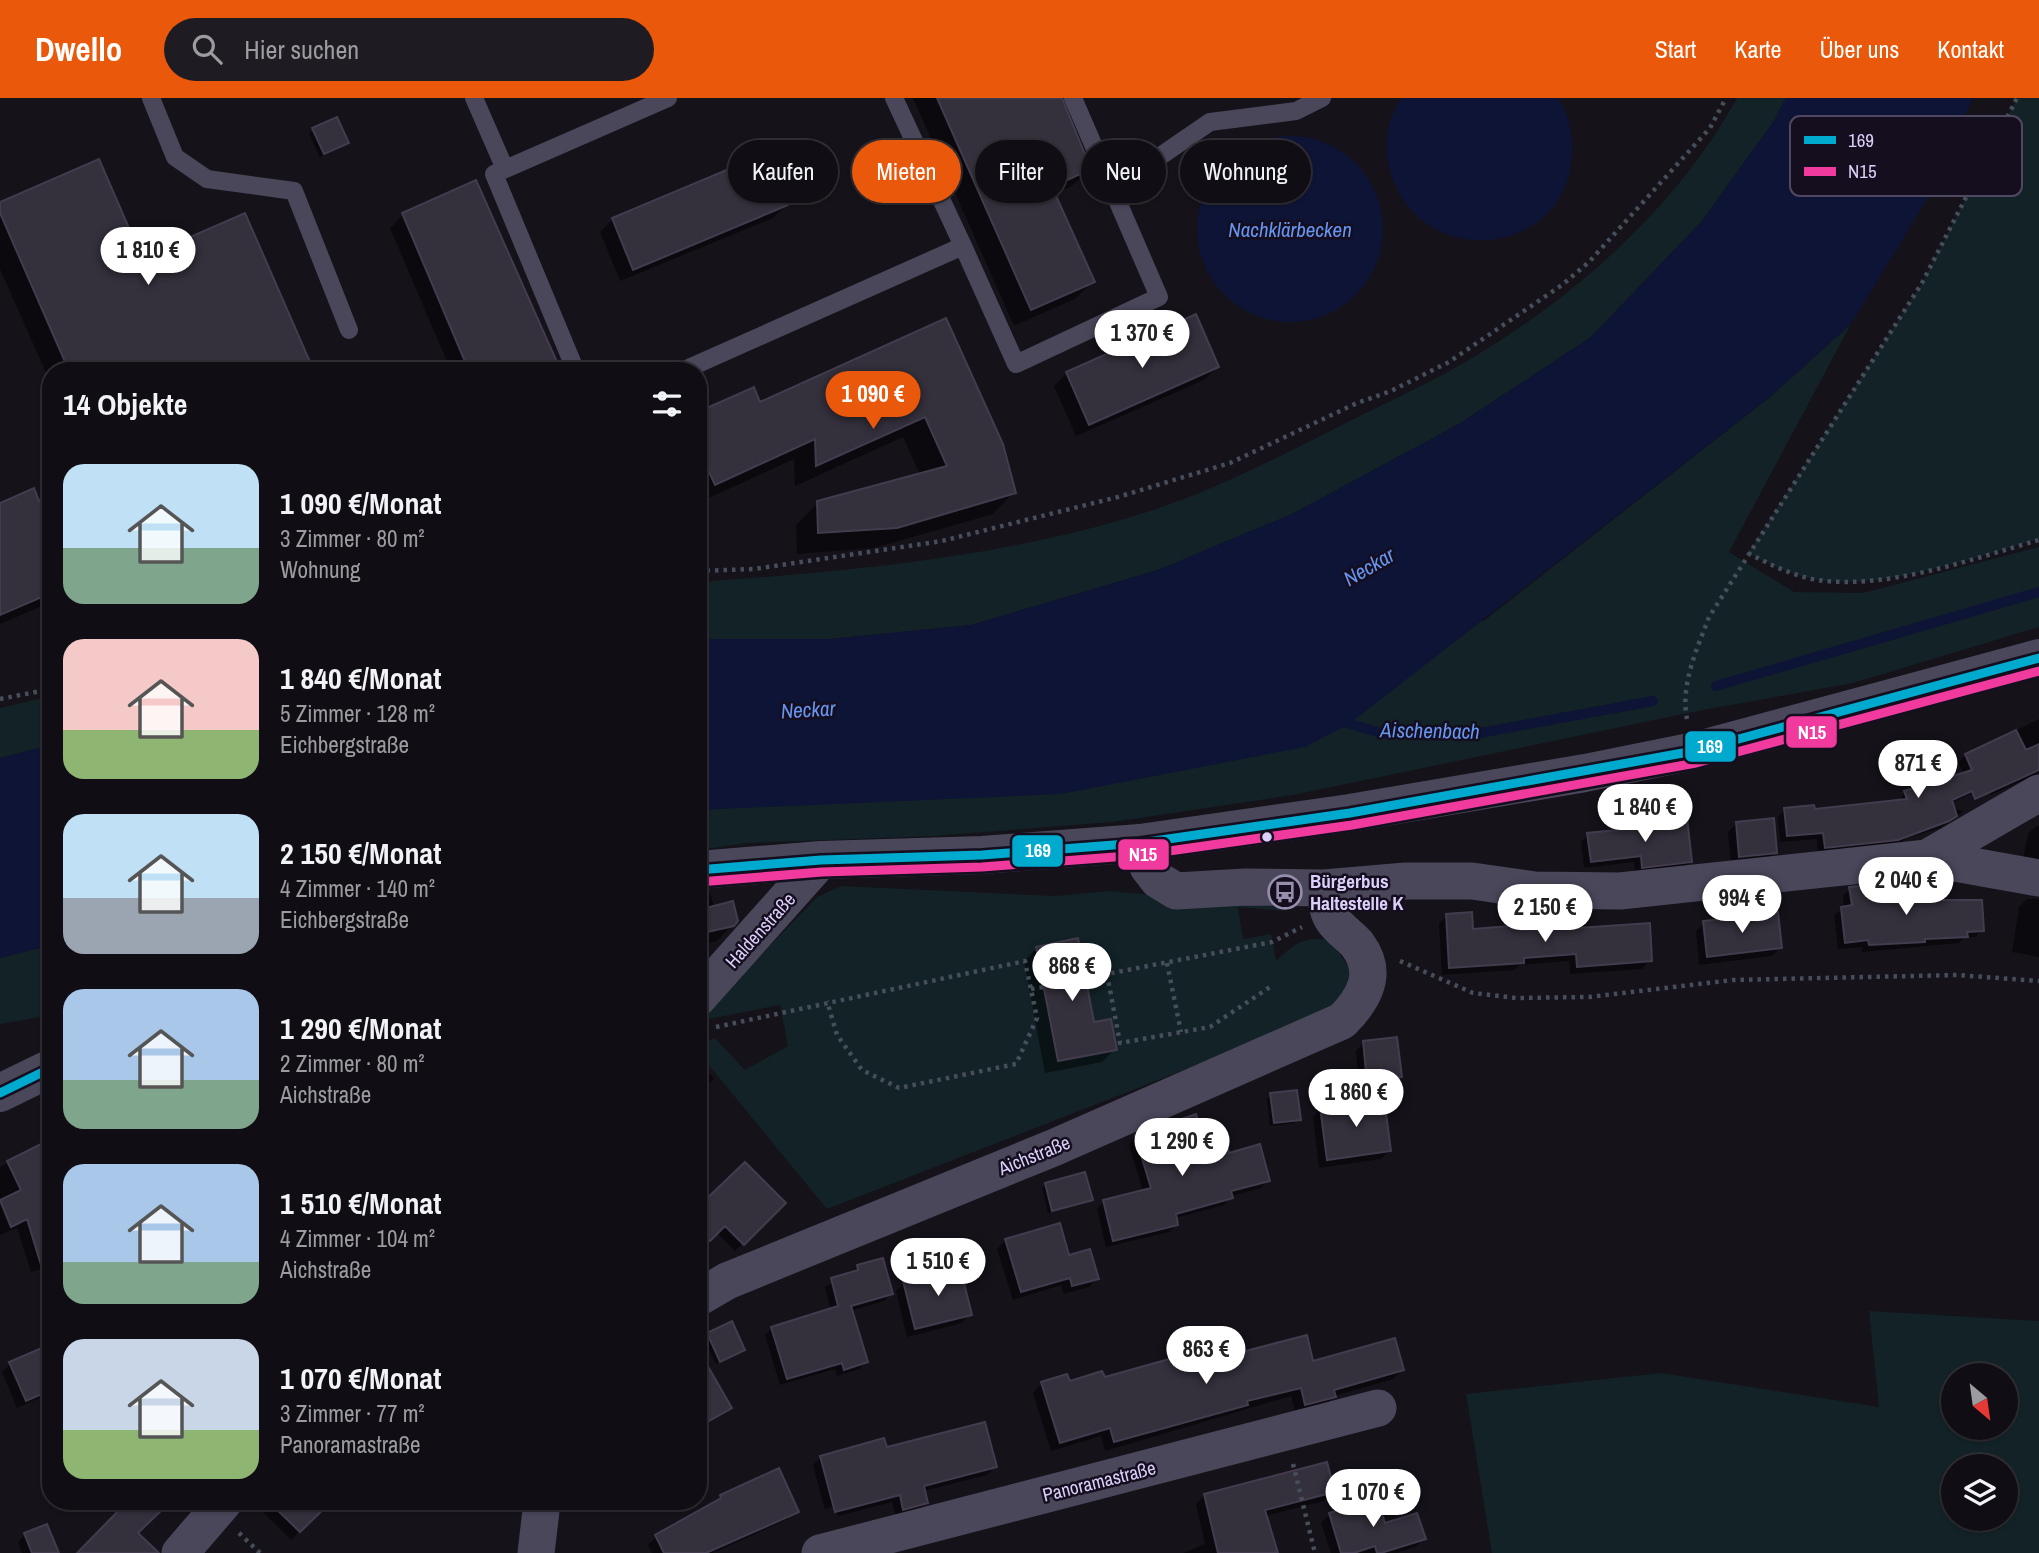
<!DOCTYPE html>
<html lang="de">
<head>
<meta charset="utf-8">
<style>
	:root { --surface:#100e14; --page:#1e1c22; --text:#f1f3f6; --muted:#9c9ca0; --line:#302e34; --accent:#ea580c }
	body { margin:0; font-family:"Archivo Narrow",sans-serif; background:var(--page); color:var(--text); height:100vh; display:flex; flex-direction:column; font-size:26px; white-space:nowrap }
	* { box-sizing:border-box; margin:0 }
	p { font-size:23px; color:var(--muted) }
	.icon { flex:none; width:38px; height:38px; fill:none; stroke:currentColor; stroke-width:2; stroke-linecap:round; stroke-linejoin:round }
	.map { position:relative; flex:1; overflow:hidden }
	.drawer { position:absolute; left:42px; top:264px; width:665px; height:1148px; display:flex; flex-direction:column; background:var(--surface); border-radius:28px; box-shadow:0 2px 5px #0004,0 0 0 2px var(--line) }
	.drawer>* { flex:none }
	.top-card { position:absolute; left:728px; top:42px; width:665px; height:63px; display:flex; gap:14px }
	.needle { width:46px; rotate:151deg }
	.tools { position:absolute; left:1941px; top:1265px; display:grid; gap:14px }
	.tools a { display:grid; place-items:center; width:77px; height:77px; border-radius:50%; background:var(--surface); box-shadow:0 2px 5px #0004,0 0 0 2px var(--line); font-size:35px }
	.price { position:absolute; translate:-50% -60px; padding:0 16px; border-radius:24px; background:#fff; color:#222; font-size:23px; line-height:46px; filter:drop-shadow(0 2px 4px #0008) }
	.price::after { content:''; position:absolute; left:50%; top:42px; width:21px; height:16px; margin-left:-10px; background:inherit; clip-path:polygon(0 0,100% 0,50% 100%) }
	.price.current { background:var(--accent); color:#fff }
	ul { padding:0; list-style:none }
	li { display:flex; align-items:center; gap:21px; height:175px; padding:0 21px }
	li span { display:grid; place-items:center; flex:none; width:196px; height:140px; border-radius:21px; color:#555 }
	li>.icon { margin-inline-start:auto }
	span .icon { width:84px; height:84px; fill:#fffc; stroke-width:1 }
	li b { font-size:30px }
	h2 { display:flex; justify-content:space-between; align-items:center; height:84px; padding:0 21px; font-size:30px }
	.tag { padding:0 24px; border-radius:32px; background:var(--surface); box-shadow:0 2px 5px #0004,0 0 0 2px var(--line); font-size:24px; line-height:63px }
	.tag.current { background:var(--accent); color:#fff }
	header { display:flex; align-items:center; gap:42px; box-sizing:border-box; height:98px; padding:0 35px; background:var(--accent); color:#fff }
	header strong { font-size:33px }
	nav { display:flex; gap:38px; margin-inline-start:auto; font-size:24px }
	.search { width:490px; height:63px; background:var(--page); display:flex; align-items:center; gap:18px; box-sizing:border-box; padding:0 24px; border-radius:38px; color:var(--muted); font-size:26px }
	.map>svg:first-child { display:block }
	.green { fill:#122226; fill-rule:evenodd }
	.water { fill:#0e1435 }
	.shadow { fill:#0007 }
	.lines { fill:none; stroke-linecap:round; stroke-linejoin:round }
	.stream { stroke:#0e1435; stroke-width:10 }
	.building { fill:#34303c; stroke:#433c4e; stroke-width:2 }
	.path { stroke:#474e5b; stroke-width:4.5; stroke-dasharray:3.5 5; stroke-linecap:butt }
	.service { stroke:#4b475b; stroke-width:18 }
	.minor { stroke:#4b475b; stroke-width:37 }
	.tertiary { stroke:#4b475b; stroke-width:38 }
	.bus-1-casing { stroke:#140e1e; stroke-width:14 }
	.bus-2-casing { stroke:#140e1e; stroke-width:14 }
	.bus-1 { stroke:#00a9ce; stroke-width:9 }
	.bus-2 { stroke:#f13a9d; stroke-width:9 }
	.bus-dot { fill:#ddcffb; stroke:#140e1e; stroke-width:2.5 }
	.labels { text-anchor:middle; stroke-width:5; stroke-linejoin:round; paint-order:stroke }
	.poi-label { font-size:19px; font-weight:bold; fill:#ddcffb; stroke:#140e1e; text-anchor:start }
	.street-label { font-size:19px; fill:#ddcffb; stroke:#140e1e }
	.water-label { font-size:21px; font-style:italic; fill:#6695f2; stroke:#140e1e }
	.key { fill:#140e1e; stroke:#504860; stroke-width:2 }
	.key-label { font-size:19px; fill:#ddcffb }
	.line-badge { stroke:#140e1e; stroke-width:2.5 }
	.badge-label { font-size:19px; text-anchor:middle; font-weight:bold; fill:#fff }
</style>
</head>
<body>
<header>
<strong>Dwello</strong>
<div class="search"><svg class="icon" aria-label="search" viewBox="0 0 24 24"><circle cx="10" cy="10" r="6"/><path d="M15 15l6 6"/></svg>Hier suchen</div>
<nav><a>Start</a><a>Karte</a><a>Über uns</a><a>Kontakt</a></nav>
</header>
<div class="map">
<svg width="2039" height="1455" viewBox="0 0 2039 1455">
	<rect width="100%" height="100%" fill="#15121a"/>
	<path class="green" d="M1737,0h49l-12,23 -73,101 -110,115 -132,87 -167,90 -134,56 -187,55 -141,14h-132v-57c151,-11 304,-24 449,-70 64,-20 130,-54 191,-85 39,-20 79,-38 117,-59 111,-63 220,-157 282,-270z
		M2017,0h22v441c-65,18 -160,53 -227,40 -23,-5 -43,-15 -64,-26l174,-270z
		M1851,226l-122,228 65,40 69,1 176,-46v80l-186,56 -150,27 -410,85 -180,27 -179,14 -186,7 -50,7v-40l134,-8 653,-182 285,-223z
		M51,598v49l-51,13v-50z
		M841,788l215,10 55,-5 32,3 44,11 61,-2 33,4 2,4 -45,-4 5,32 28,-5 5,27c19,-18 27,-25 54,-21l23,33c-7,24 -22,34 -43,48l-483,188 -129,-157v-7l17,-7 30,32 43,-24 -8,-41 -71,14 -4,-6 112,-116z
		M51,847v70l-51,9v-66z
		M1869,1213l170,10v232h-547l-26,-159 195,-21 218,34zM1953,1278h53v52h-53zM1953,1368h53v53h-53z"/>
	<path class="water" d="M1402,0h156c11,16 15,36 14,55 -3,104 -150,120 -181,21 -8,-25 -5,-55 11,-76z
		M1786,0h187l-47,103 -75,123 -81,73 -421,327 -44,23 -244,47 -363,16v-171h132l141,-14 187,-55 134,-56 167,-90 132,-87 110,-115 73,-101z
		M1197 131a93 93 0 1 1 186 0a93 93 0 1 1-186 0Z
		M51,647v200l-51,13v-200z"/>
	<path class="shadow" d="M913,0h146l30,71 -17,17 -18,8 38,88 -17,17 -61,27z
		M313,32l34,12 -27,15 -11,-23z
		M475,84l84,189h-108l-61,-143 13,-13z
		M0,106l142,56 170,111h-261v13l-51,-115z
		M786,107l-13,13 -153,63 -20,-49 13,-13z
		M946,222l68,172 -21,22 -119,34 -77,6 -1,-29 22,-22 102,-28 -17,-38 -108,49 -1,-27 -96,44v-89l61,-10z
		M1217,269l-13,13 -128,56 -22,-50 13,-13z
		M51,399v105l-51,22v-119l38,-2z
		M2039,621v54l-48,22 -4,-8 -36,16 2,6 11,2 -24,17 -33,10 -5,4 -84,12 -1,-15 -37,3 -2,-25 7,-7 28,1 85,-9 7,-10 59,-17 -6,-13 8,-7z
		M1648,726l43,37 -8,8 -48,5 -1,-12 -50,6 -3,-26 7,-7 55,-6z
		M1736,726l39,28 -8,9 -36,4 -3,-33z
		M2036,728h3v42l-17,-5 6,-29z
		M1850,791l43,12 89,29 -7,7 -11,1 -5,5 -97,9v-5l-24,2 -4,-34 10,-7 -1,-12z
		M710,795l4,14 22,14 -19,20 -19,5v-50z
		M2027,801h12v58l-27,-5 7,-45z
		M1447,818l24,15 49,1 130,29 -8,8 -72,5 -1,-13 -49,4 -6,5 -72,5 -3,-52z
		M1704,825l76,25 -8,8 -73,9 -3,-34z
		M1037,850l78,101 -13,13 -57,11 -21,-112z
		M1364,944l36,35 -9,8 -32,5 -3,-39z
		M698,962l16,19 -16,14z
		M1271,997l28,24 -4,4 -25,3 -3,-27z
		M1321,1010l69,43 -9,8 -62,9 -6,-51z
		M1136,1038l70,17 22,2 40,25 -7,8 -30,8 -7,9 -49,13 1,7 -7,7 -63,15 -9,-38 7,-8 39,-9 -14,-48z
		M45,1046l6,122 -20,6 -14,-44 -17,7v-68z
		M1046,1087l45,14 -43,14 -6,-25z
		M783,1105l-48,48 -19,-19 -15,15 -3,-3v-34z
		M1006,1142l62,17 29,21 -8,9 -25,7 -3,-9 -48,15 -16,-51z
		M858,1169l33,27 -7,7 -34,10 16,51 -7,7 -22,7 -2,-7 -55,16 -15,-50 7,-7 59,-18 -6,-23z
		M904,1185l66,31 -8,9 -55,14 -11,-46z
		M708,1236l35,15 -27,15 -12,-26z
		M51,1247v48l-34,15 -15,-36 8,-8z
		M1186,1250l28,13 188,9 -9,9 -59,17 -9,10 -29,8 -5,-18 -186,55 -4,-15 -50,15 -18,-58 9,-10 61,-3 73,-22z
		M698,1267l32,42 -32,22z
		M885,1351l110,18 -8,8 -64,16 3,12 -7,8 -23,6 -4,-15 -54,14 -5,-10 -8,4 -12,-45 8,-8z
		M1333,1394l-9,9 -59,15 11,37h-93l22,-9 -9,-40 9,-9z
		M721,1399l75,14 -8,8 -75,34h-61l-4,-8 8,-8 56,-31z
		M269,1404h60l-38,38 -30,-30z
		M1330,1416l53,12 41,13 -9,8 -18,6h-66l-10,-30z
		M46,1428l11,27h-35l-4,-11 7,-7z"/>
	<g class="lines">
		<path class="stream" d="M1716,588l323,-94
			M1337,622l47,14 96,-1 173,-32"/>
	</g>
	<path class="building" d="M937,0h125l29,71 -39,18 43,95 -64,28z
		M337,19l12,26 -25,11 -12,-26z
		M767,55l21,52 -155,65 -21,-52z
		M99,61l43,99 103,-45 69,158h-245l-69,-158v-11z
		M476,82l85,191h-92l-67,-158z
		M1196,216l23,53 -130,58 -23,-53z
		M946,220l57,126 13,49 -119,35 -79,5 -1,-32 130,-35 -22,-49 -109,49 -1,-27 -100,46 -17,-37v-36l56,-25 6,15z
		M34,390l5,13 12,-6v98l-51,22v-112z
		M2016,632l10,20 13,-6v26l-64,29 -3,-8 -20,9 5,16 -8,5 -51,19 -73,8 -2,-15 -36,3 -3,-28 30,-3 1,4 92,-10 -3,-8 68,-21 -7,-16z
		M1687,720l5,44 -50,6 -1,-12 -50,6 -4,-29 61,-6 -1,-5z
		M1774,720l3,35 -38,4 -3,-35z
		M1893,785l2,17h87l2,31 -17,1 1,5 -43,2v3l-56,3 -1,-5 -23,3 -4,-36 11,-2 -3,-18z
		M733,803l5,20 -4,5 -36,8v-24z
		M1472,814l1,17 49,-4v5l41,-1 87,-6 2,38 -75,6 -1,-13 -52,4v5l-75,5 -3,-54z
		M1778,814l4,36 -75,9 -4,-36z
		M1078,840l16,84 17,-3 6,31 -59,11 -22,-114z
		M1397,939l5,40 -35,5 -4,-41z
		M1297,992l4,30 -27,3 -4,-30z
		M1384,1000l7,53 -64,9 -7,-53z
		M1196,1016l11,37 20,-5 2,7 31,-9 10,37 -39,10 2,7 -57,16 2,11 -65,16 -10,-41 48,-12 -16,-53z
		M51,1041v138l-6,1 -18,-59 -16,8 -11,-27 21,-10 -14,-29z
		M745,1064l41,41 -42,42 -19,-19 -15,15 -12,-12v-22z
		M1085,1074l8,28 -41,11 -7,-28z
		M1060,1125l9,32 21,-6 9,30 -27,7 -2,-8 -49,14 -16,-53z
		M883,1160l10,36 -42,12 17,56 -24,8 -2,-7 -55,16 -16,-52 67,-21 -7,-28 27,-8 -1,-5z
		M960,1169l12,48 -57,14 -12,-48z
		M732,1223l13,29 -25,12 -13,-29z
		M1307,1237l6,26 82,-23 9,32 -70,20 2,7 -31,8 -4,-17 -54,13 1,4 -134,37 -4,-14 -50,15 -19,-61 26,-8 3,7 32,-10 3,6 82,-23 -2,-7 24,-8 6,20z
		M51,1246v46l-25,11 -17,-39z
		M698,1251l34,59 -34,19z
		M985,1324l12,45 -73,19 4,17 -25,7 -3,-15 -65,17 -15,-56 64,-18 3,9z
		M1327,1364l8,30 -70,18 13,43h-60l-14,-59z
		M779,1370l20,44 -93,41h-42l-9,-18 66,-37 -1,-3z
		M1377,1400l8,25 32,-10 9,26 -45,14h-4l-2,-7 -21,7h-13l-12,-40z
		M127,1404h43l-32,31 21,20h-82z
		M269,1404h62l-31,30z
		M47,1426l12,29h-27l-8,-20z"/>
	<g class="lines">
		<path class="path" d="M1748,455c21,11 41,21 64,26 70,13 160,-20 227,-39
			M698,473l56,-2 188,-28 176,-44 112,-34 127,-60 34,-12 58,-29 113,-77 27,-23 121,-134 16,-30
			M0,601l51,-10
			M1687,621c-7,-34 10,-70 22,-102l213,-334 95,-185
			M1400,863l73,32 43,5 73,-1 144,-17 224,-5 82,6
			M1167,865l14,69
			M1107,876l13,69 90,-16 63,-42
			M1086,880l186,-36 30,-15
			M1031,891l12,-2
			M716,929l309,-66 12,57 -21,46 -117,24 -37,-18 -25,-35 -10,-34
			M1293,1366l22,89
			M239,1435l21,20"/>
		<path class="service" d="M151,0l24,59 32,22 87,12 55,139
			M474,0l31,71
			M1111,92l99,-68 86,-11 26,-13
			M963,148l53,118 143,-67 -86,-199
			M582,273l-7,-2 -81,-195 174,-76
			M682,273l281,-125 -69,-148"/>
		<path class="minor" d="M1140,745l8,24 10,13 18,11 69,-4 79,1 82,-7h66l63,9 85,1 307,-33 112,-65
			M1927,760l112,20
			M698,900l123,-138
			M698,1200l29,-17 326,-133 289,-127c22,-22 37,-48 15,-77 -7,-8 -18,-15 -24,-24 -6,-9 -7,-21 -9,-32
			M180,1455l44,-51
			M536,1455l6,-51
			M820,1455l558,-145"/>
		<path class="tertiary" d="M698,772l123,-10 161,-5 158,-12 210,-30 235,-40 109,-22 345,-93
			M0,995l51,-25"/>
		<defs>
			<path id="bus-1" d="M698,772l123,-10 161,-5 158,-12 210,-30 344,-62 345,-93
				M0,995l51,-25"/>
			<path id="bus-2" d="M699,784l123,-10 160,-5 159,-12 211,-30 344,-62 343,-92"/>
		</defs>
		<use href="#bus-1" class="bus-1-casing"/>
		<use href="#bus-2" class="bus-2-casing"/>
		<use href="#bus-1" class="bus-1"/>
		<use href="#bus-2" class="bus-2"/>
	</g>
	<defs>
		<symbol id="bus-ring" viewBox="-11 -11 22 22"><circle r="9.5" fill="#140e1e" stroke="#978dac" stroke-width="1.5"/><path d="M-5-6H5V4H4V6H2V4H-2V6H-4V4H-5ZM-3.5-4V0h7V-4ZM-3.5 1.2v1.5H-2V1.2ZM2 1.2v1.5H3.5V1.2Z" fill="#978dac"/></symbol>
	</defs>
	<g fill-rule="evenodd">
		<use href="#bus-ring" x="1266" y="775" width="38" height="38"/>
	</g>
	<circle class="bus-dot" cx="1267" cy="739" r="6"/>
	<g class="labels">
		<g class="poi-label">
			<text x="1310" y="790">Bürgerbus<tspan x="1310" dy="22">Haltestelle K</tspan></text>
		</g>
		<g class="street-label">
			<text transform="translate(760 832) rotate(-48)" y="7">Haldenstraße</text>
			<text transform="translate(1034 1057) rotate(-22)" y="7">Aichstraße</text>
			<text transform="translate(1099 1383) rotate(-14)" y="7">Panoramastraße</text>
		</g>
		<g class="water-label">
			<text x="1290" y="139">Nachklärbecken</text>
			<text transform="translate(1369 469) rotate(-30)" y="7">Neckar</text>
			<text transform="translate(808 612) rotate(-3)" y="7">Neckar</text>
			<text transform="translate(1430 633) rotate(1)" y="7">Aischenbach</text>
		</g>
	</g>
	<rect x="1790" y="18" width="232" height="80" rx="10" class="key"/>
	<rect x="1804" y="38" width="32" height="8" fill="#00a9ce"/>
	<rect x="1804" y="69" width="32" height="9" fill="#f13a9d"/>
	<g class="key-label">
		<text x="1848" y="49">169</text>
		<text x="1848" y="80">N15</text>
	</g>
	<g class="line-badge">
		<rect x="1785" y="617" width="53" height="34" rx="7" fill="#f13a9d"/>
		<rect x="1684" y="632" width="53" height="33" rx="7" fill="#00a9ce"/>
		<rect x="1011" y="736" width="53" height="34" rx="7" fill="#00a9ce"/>
		<rect x="1117" y="740" width="53" height="33" rx="7" fill="#f13a9d"/>
	</g>
	<g class="badge-label">
		<text x="1812" y="641">N15</text>
		<text x="1710" y="655">169</text>
		<text x="1038" y="759">169</text>
		<text x="1143" y="763">N15</text>
	</g>
</svg>
<div class="tools">
<a><svg class="needle" viewBox="-14 -14 28 28"><path d="M0-13l5 13h-10z" fill="#e53935"/><path d="M0 13l5-13h-10z" fill="#9c9ca0"/></svg></a>
<a><svg class="icon" aria-label="layers" viewBox="0 0 24 24"><path d="M12 4l9 5-9 5-9-5zM3 14l9 5 9-5"/></svg></a>
</div>
<b class="price" style="left:148px;top:189px">1 810 €</b>
<b class="price" style="left:1142px;top:272px">1 370 €</b>
<b class="price current" style="left:873px;top:333px">1 090 €</b>
<b class="price" style="left:1918px;top:702px">871 €</b>
<b class="price" style="left:1645px;top:746px">1 840 €</b>
<b class="price" style="left:1906px;top:819px">2 040 €</b>
<b class="price" style="left:1742px;top:837px">994 €</b>
<b class="price" style="left:1545px;top:846px">2 150 €</b>
<b class="price" style="left:1072px;top:905px">868 €</b>
<b class="price" style="left:1356px;top:1031px">1 860 €</b>
<b class="price" style="left:1182px;top:1080px">1 290 €</b>
<b class="price" style="left:938px;top:1200px">1 510 €</b>
<b class="price" style="left:1206px;top:1288px">863 €</b>
<b class="price" style="left:1373px;top:1431px">1 070 €</b>
<div class="top-card">
<a class="tag">Kaufen</a>
<a class="tag current">Mieten</a>
<a class="tag">Filter</a>
<a class="tag">Neu</a>
<a class="tag">Wohnung</a>
</div>
<section class="drawer">
<h2>14 Objekte<svg class="icon" aria-label="filters" viewBox="0 0 24 24"><path d="M4 7h16M4 17h16"/><circle cx="9" cy="7" r="2"/><circle cx="15" cy="17" r="2"/></svg></h2>
<ul>
<li><span style="background:linear-gradient(#bfe0f5 60%,#7fa58c 0)"><svg class="icon" aria-label="home" viewBox="0 0 24 24"><path d="M3 11l9-7 9 7M6 9v11h12V9"/></svg></span><div><b>1 090 €/Monat</b><p>3 Zimmer · 80 m²</p><p>Wohnung</p></div></li>
<li><span style="background:linear-gradient(#f6c9c9 65%,#8fb573 0)"><svg class="icon" aria-label="home" viewBox="0 0 24 24"><path d="M3 11l9-7 9 7M6 9v11h12V9"/></svg></span><div><b>1 840 €/Monat</b><p>5 Zimmer · 128 m²</p><p>Eichbergstraße</p></div></li>
<li><span style="background:linear-gradient(#bfe0f5 60%,#9aa5b1 0)"><svg class="icon" aria-label="home" viewBox="0 0 24 24"><path d="M3 11l9-7 9 7M6 9v11h12V9"/></svg></span><div><b>2 150 €/Monat</b><p>4 Zimmer · 140 m²</p><p>Eichbergstraße</p></div></li>
<li><span style="background:linear-gradient(#a9c7e8 65%,#7fa58c 0)"><svg class="icon" aria-label="home" viewBox="0 0 24 24"><path d="M3 11l9-7 9 7M6 9v11h12V9"/></svg></span><div><b>1 290 €/Monat</b><p>2 Zimmer · 80 m²</p><p>Aichstraße</p></div></li>
<li><span style="background:linear-gradient(#a9c7e8 70%,#7fa58c 0)"><svg class="icon" aria-label="home" viewBox="0 0 24 24"><path d="M3 11l9-7 9 7M6 9v11h12V9"/></svg></span><div><b>1 510 €/Monat</b><p>4 Zimmer · 104 m²</p><p>Aichstraße</p></div></li>
<li><span style="background:linear-gradient(#c9d6e8 65%,#8fb573 0)"><svg class="icon" aria-label="home" viewBox="0 0 24 24"><path d="M3 11l9-7 9 7M6 9v11h12V9"/></svg></span><div><b>1 070 €/Monat</b><p>3 Zimmer · 77 m²</p><p>Panoramastraße</p></div></li>
</ul>
</section>
</div>
</body>
</html>
